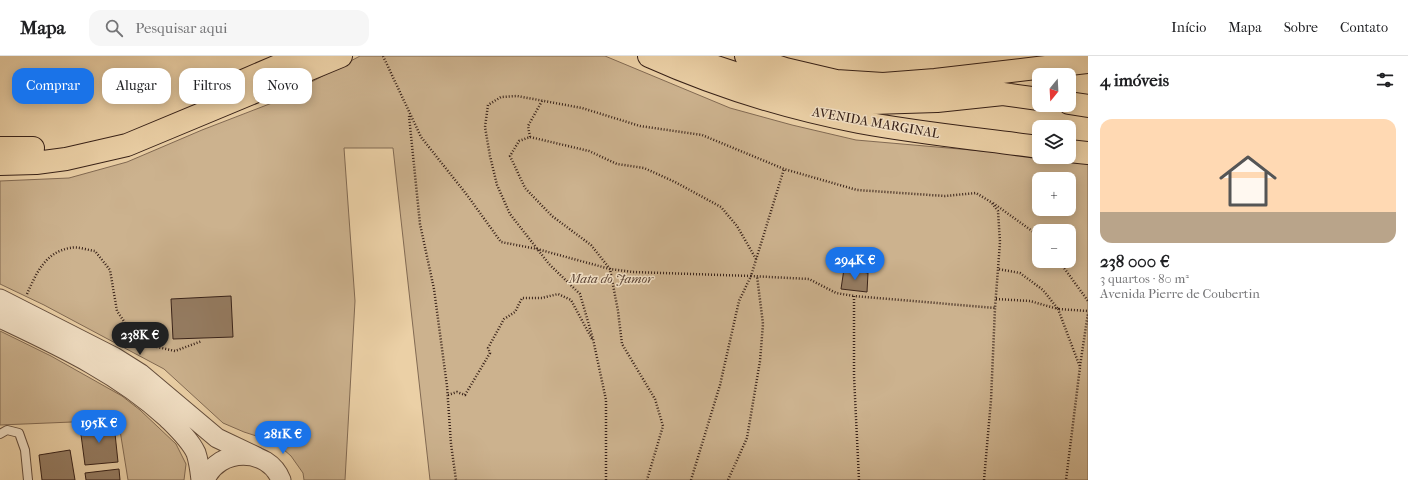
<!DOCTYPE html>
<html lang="pt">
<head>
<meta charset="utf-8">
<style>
	:root { --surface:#fff; --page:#f6f6f6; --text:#202124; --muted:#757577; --line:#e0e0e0; --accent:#1a73e8 }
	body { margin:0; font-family:"IM FELL French Canon",serif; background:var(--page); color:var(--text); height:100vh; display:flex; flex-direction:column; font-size:15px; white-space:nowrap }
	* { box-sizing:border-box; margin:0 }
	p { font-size:13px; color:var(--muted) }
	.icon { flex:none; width:22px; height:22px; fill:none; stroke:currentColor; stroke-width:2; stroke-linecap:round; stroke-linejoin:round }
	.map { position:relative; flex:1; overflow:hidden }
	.sheet { display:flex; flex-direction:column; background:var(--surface); width:320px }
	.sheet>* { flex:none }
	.top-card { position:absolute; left:12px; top:12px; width:380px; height:36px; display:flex; gap:8px }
	.needle { width:26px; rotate:198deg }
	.tools { position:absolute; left:1032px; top:12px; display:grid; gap:8px }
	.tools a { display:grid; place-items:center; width:44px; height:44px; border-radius:8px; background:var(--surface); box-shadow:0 2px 10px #0003; font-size:20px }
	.price { position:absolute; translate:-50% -34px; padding:0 9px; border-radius:14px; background:var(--accent); color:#fff; font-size:13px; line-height:26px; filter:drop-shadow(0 1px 2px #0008) }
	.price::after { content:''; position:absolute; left:50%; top:24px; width:12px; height:9px; margin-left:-6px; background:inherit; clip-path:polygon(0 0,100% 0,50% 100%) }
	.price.active { background:#222; color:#fff }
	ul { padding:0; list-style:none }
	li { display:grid; align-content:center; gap:8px; height:212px; padding:0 12px }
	li span { display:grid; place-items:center; height:124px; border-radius:12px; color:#555 }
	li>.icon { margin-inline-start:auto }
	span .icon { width:72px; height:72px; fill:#fffc; stroke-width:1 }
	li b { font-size:17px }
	h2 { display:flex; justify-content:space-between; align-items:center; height:48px; padding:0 12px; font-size:17px }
	.chip { padding:0 14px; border-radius:12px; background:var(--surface); box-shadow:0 2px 10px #0003; font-size:14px; line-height:36px }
	.chip.active { background:var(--accent); color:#fff }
	header { display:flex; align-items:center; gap:24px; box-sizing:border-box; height:56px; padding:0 20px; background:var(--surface); border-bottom:1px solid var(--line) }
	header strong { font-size:19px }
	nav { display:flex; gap:22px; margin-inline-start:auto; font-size:14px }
	.search { width:280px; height:36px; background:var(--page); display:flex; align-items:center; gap:10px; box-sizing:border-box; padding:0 14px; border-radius:12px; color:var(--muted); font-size:15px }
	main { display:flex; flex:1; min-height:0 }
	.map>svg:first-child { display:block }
	.green { fill:#ccb28e; stroke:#826a53; fill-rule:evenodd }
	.building { fill:#957c62; stroke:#372118 }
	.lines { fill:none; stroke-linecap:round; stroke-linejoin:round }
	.service-casing { stroke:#644d3c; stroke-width:10 }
	.tertiary-casing { stroke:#644d3c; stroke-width:21 }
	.primary-casing { stroke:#372118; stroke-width:24 }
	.path { stroke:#372118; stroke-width:2.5; stroke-dasharray:1 2; stroke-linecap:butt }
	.service { stroke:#f2e0c5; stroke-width:8 }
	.tertiary { stroke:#f2e0c5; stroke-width:19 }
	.primary { stroke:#ebd0a6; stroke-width:22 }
	.labels { text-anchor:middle; stroke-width:3; stroke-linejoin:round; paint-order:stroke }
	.street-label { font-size:13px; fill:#372118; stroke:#f2e0c5 }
	.park-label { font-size:13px; font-style:italic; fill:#5c4536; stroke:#f2e0c5 }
</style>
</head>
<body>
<header>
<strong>Mapa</strong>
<div class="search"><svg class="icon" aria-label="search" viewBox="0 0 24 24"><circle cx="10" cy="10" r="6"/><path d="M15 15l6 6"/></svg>Pesquisar aqui</div>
<nav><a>Início</a><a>Mapa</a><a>Sobre</a><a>Contato</a></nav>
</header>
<main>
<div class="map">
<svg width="1088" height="424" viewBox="0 0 1088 424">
	<rect width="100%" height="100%" fill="#ebd0a6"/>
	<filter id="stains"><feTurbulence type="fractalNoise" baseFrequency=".005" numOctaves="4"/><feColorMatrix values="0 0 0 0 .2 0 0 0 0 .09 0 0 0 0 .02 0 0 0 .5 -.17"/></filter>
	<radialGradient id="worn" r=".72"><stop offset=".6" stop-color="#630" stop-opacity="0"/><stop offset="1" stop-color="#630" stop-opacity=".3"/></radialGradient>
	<path class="green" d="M360,0h245l125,52 62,17 64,15 138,12 94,10v318h-658l-37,-332h-49l11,153 -10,179h-41l-1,-7 -12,-17 -16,-14 -31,-10 -21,-9 -59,-54 -120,-64 -44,-21v-103l69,-3 58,-16 75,-32 70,-27zM1039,123h30v30h-30zM1039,175h30v30h-30z
		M0,275l51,25 71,40 18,14 36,34 10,20 -2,16h-56l-10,-62 -46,4 -72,3z"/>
	<path class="building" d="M844,213l24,4 -1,19 -26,-3z
		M231,240l2,41 -60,2 -2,-40z
		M114,368l4,38 -33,3 -5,-38z
		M70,394l5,30h-33l-3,-25z
		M119,413l1,11h-34l-1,-7z"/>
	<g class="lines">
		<defs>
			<path id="service" d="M0,378l7,-4 12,3 6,17 3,30"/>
			<path id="tertiary" d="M0,243l114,58 27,17 76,64 40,19
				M0,262c59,28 118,55 167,100 10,10 23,22 29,35 3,9 4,18 5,27
				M205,424c14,-33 63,-33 76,0"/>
			<path id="primary" d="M649,0c67,30 138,52 210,66 59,11 120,17 180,25
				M746,0l39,13 51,12 47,3 52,-4 153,-18
				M686,1l97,32 50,11 39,3 65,-2 66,-7 36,5
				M238,27l63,-27
				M1069,47l19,3
				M0,92h33
				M1069,95l19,2
				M0,108l36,-1 30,-4 61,-14 214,-89"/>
		</defs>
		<use href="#service" class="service-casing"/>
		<use href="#tertiary" class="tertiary-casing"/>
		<use href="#primary" class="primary-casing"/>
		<path class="path" d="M383,0l38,81 46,58 34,47 36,7 73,20 8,42 4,33 33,55 8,27 -16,54
			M409,60l11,108 14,65 13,97 4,58 5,36
			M530,81l-2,-11 14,-25
			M993,147l46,33
			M756,203l-19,-33 -16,-19 -46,-25 -31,-14 -27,-4 -28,-13 -59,-14 -11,4 -9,15 15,32 27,28 39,29 19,24 23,3 118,4 33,-107
			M1059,205l29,40
			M27,238c9,-20 18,-42 43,-46 7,-2 17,2 25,3l15,19 7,41 17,25 10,8 31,7 27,-10
			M996,243l34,2 28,8 22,58 -14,113
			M1080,310l8,-53
			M448,339l9,-3 8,3 25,-42 -2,-5 16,-29 11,-7 7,-14h20l16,-4 13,6 21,39
			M606,424v-80l-13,-61 -13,-45 -31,-30 -39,-50 -13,-29 -7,-29 -5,-29 3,-22 13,-8 16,-1 65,12 58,18 62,9 82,34 73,21 88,6 31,-3 15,9 7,9 2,31 -2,27 22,4 23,17 15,19 30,2
			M691,424l29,-95 19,-84 12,-25 58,3 27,14 18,3
			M728,424l19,-42 13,-77 3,-37 -6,-48
			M859,424l-5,-104v-80l141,12 3,-39
			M984,424l7,-80 4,-92"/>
		<use href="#service" class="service"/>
		<use href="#tertiary" class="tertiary"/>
		<use href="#primary" class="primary"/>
	</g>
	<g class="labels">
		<g class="street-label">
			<text transform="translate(876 66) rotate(10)" y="5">AVENIDA MARGINAL</text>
		</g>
		<g class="park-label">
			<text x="611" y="227">Mata do Jamor</text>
		</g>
	</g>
	<rect width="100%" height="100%" filter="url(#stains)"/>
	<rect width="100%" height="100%" fill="url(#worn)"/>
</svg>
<div class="tools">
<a><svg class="needle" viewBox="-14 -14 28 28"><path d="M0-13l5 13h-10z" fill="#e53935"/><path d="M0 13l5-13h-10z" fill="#757577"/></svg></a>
<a><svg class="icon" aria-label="layers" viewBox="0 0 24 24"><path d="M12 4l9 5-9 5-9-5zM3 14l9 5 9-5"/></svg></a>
<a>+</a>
<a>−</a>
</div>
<b class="price" style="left:855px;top:225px">294K €</b>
<b class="price active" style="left:140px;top:300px">238K €</b>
<b class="price" style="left:99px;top:388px">195K €</b>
<b class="price" style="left:283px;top:399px">281K €</b>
<div class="top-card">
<a class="chip active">Comprar</a>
<a class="chip">Alugar</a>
<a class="chip">Filtros</a>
<a class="chip">Novo</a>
</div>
</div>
<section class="sheet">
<h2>4 imóveis<svg class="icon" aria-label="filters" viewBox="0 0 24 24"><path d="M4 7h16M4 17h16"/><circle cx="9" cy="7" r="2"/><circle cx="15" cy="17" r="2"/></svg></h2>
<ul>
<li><span style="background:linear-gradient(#ffd9b3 75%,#b9a48a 0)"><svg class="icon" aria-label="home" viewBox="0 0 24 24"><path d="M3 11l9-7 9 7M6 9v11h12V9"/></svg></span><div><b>238 000 €</b><p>3 quartos · 80 m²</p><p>Avenida Pierre de Coubertin</p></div></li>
</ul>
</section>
</main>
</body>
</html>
